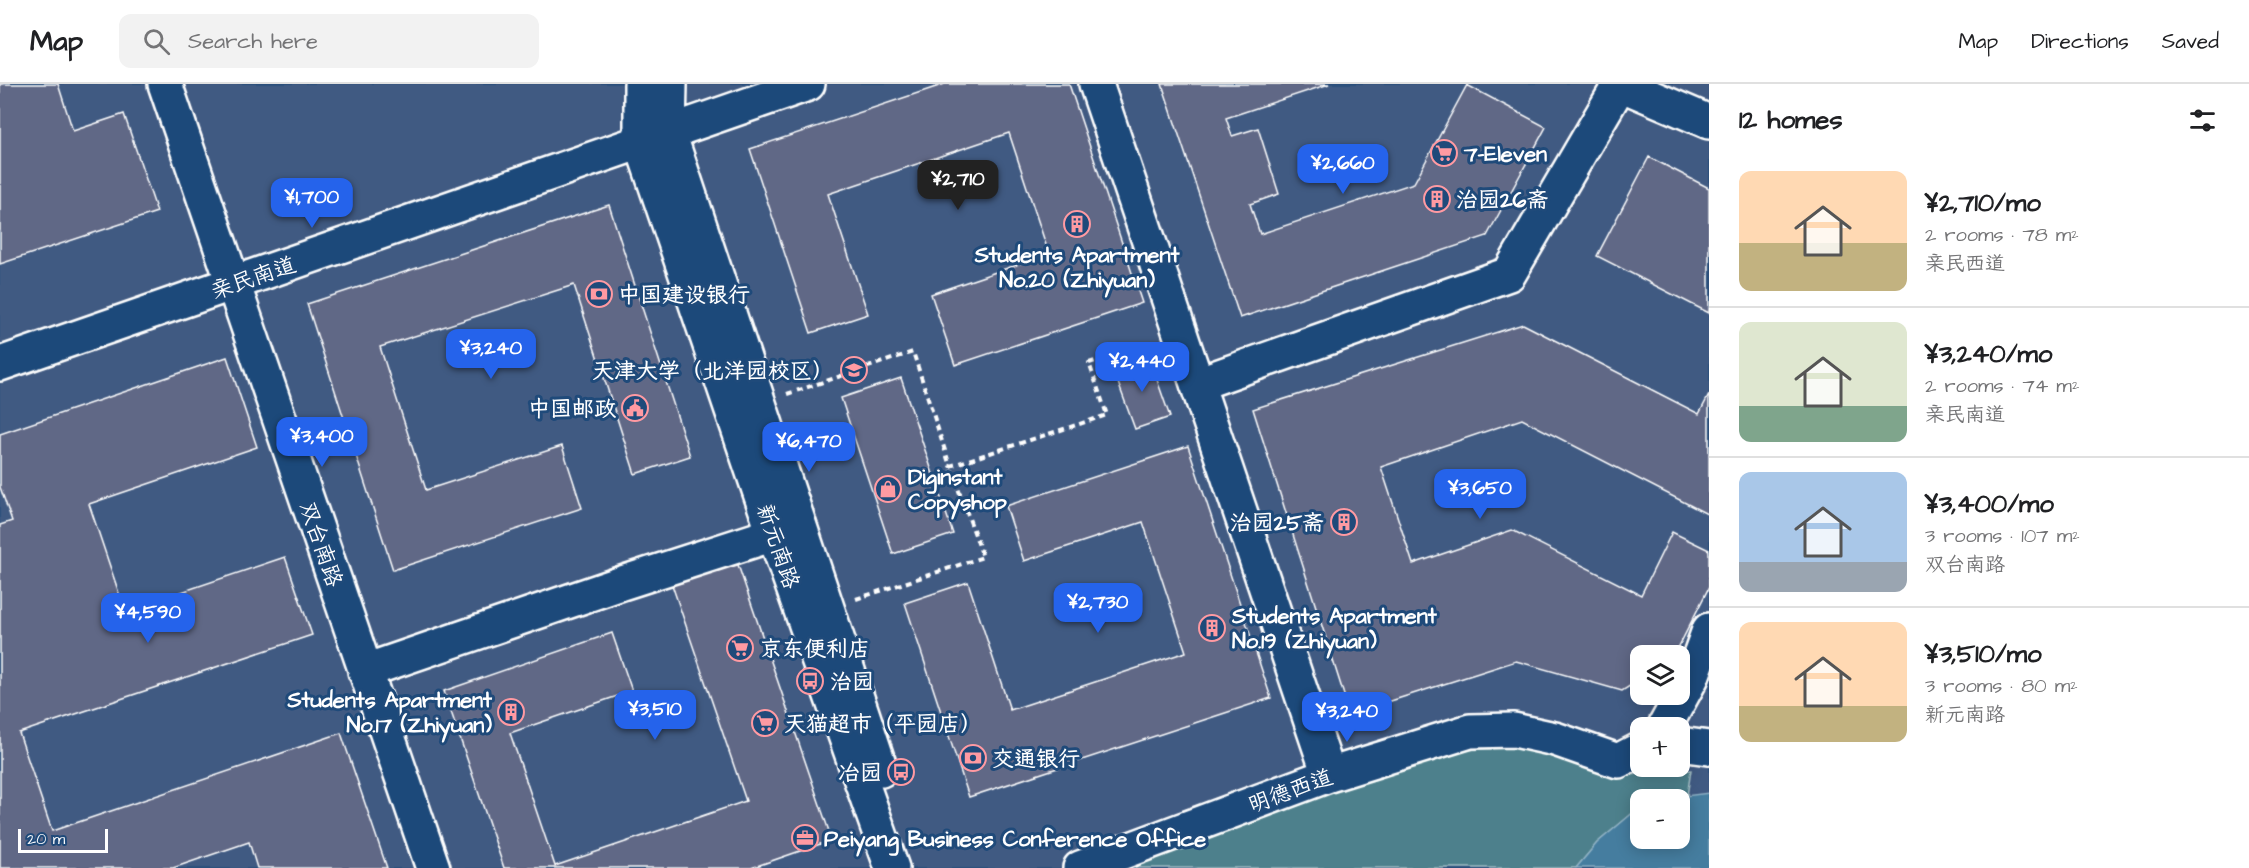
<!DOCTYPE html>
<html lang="en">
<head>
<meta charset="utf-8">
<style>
	:root { --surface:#fff; --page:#f2f2f2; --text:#202124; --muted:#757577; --line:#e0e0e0; --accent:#2563eb }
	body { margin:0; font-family:"Architects Daughter","LXGW WenKai TC",sans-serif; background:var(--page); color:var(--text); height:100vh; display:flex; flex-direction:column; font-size:22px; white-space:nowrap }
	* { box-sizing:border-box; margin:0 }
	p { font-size:20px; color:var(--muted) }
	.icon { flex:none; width:33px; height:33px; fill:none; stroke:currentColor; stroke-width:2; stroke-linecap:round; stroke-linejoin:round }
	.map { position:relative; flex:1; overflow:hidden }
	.drawer { display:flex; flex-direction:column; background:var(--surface); width:540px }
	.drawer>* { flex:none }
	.fabs { position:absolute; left:1630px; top:561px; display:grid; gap:12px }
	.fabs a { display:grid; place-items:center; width:60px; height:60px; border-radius:12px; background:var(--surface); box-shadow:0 3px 15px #0003; font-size:30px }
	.scale { position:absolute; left:18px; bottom:15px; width:90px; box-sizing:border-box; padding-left:6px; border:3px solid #fff; border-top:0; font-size:16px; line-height:21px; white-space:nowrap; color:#fff; -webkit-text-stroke:4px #1f4a7a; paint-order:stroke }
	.price { position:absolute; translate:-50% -51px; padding:0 14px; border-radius:12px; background:var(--accent); color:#fff; font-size:20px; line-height:39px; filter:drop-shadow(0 2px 3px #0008) }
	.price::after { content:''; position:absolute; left:50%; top:36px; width:18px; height:14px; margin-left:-9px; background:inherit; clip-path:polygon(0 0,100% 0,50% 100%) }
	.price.on { background:#222; color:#fff }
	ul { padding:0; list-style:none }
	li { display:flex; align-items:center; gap:18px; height:150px; padding:0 30px }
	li+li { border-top:2px solid var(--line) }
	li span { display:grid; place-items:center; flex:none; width:168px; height:120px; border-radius:12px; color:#555 }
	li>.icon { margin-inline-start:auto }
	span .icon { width:72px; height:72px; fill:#fffc; stroke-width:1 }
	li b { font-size:26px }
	h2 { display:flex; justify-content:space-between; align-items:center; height:72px; padding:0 30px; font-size:26px }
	header { display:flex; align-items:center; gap:36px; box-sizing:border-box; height:84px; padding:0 30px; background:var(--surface); border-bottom:2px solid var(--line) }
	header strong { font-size:28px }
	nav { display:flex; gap:33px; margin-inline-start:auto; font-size:21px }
	.search { width:420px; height:54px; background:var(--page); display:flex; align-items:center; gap:15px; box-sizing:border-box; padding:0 21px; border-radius:12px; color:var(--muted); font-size:22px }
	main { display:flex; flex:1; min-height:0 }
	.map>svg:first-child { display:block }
	.built { fill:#405a82; fill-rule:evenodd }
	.green { fill:#4e808c; stroke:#a6c0c6; stroke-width:1.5 }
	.water { fill:#447d9f; stroke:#8fb1c5; stroke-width:1.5 }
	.building { fill:#616886; stroke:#fff; stroke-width:1.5 }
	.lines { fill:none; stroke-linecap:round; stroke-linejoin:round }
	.minor-casing { stroke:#fff; stroke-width:38 }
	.path { stroke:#fff; stroke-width:4; stroke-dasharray:6 4.5; stroke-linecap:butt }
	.minor { stroke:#1f4a7a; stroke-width:33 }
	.labels { text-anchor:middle; stroke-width:6; stroke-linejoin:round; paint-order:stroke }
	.poi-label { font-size:22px; font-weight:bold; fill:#fff; stroke:#1f4a7a; text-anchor:start }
	.street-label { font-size:22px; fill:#fff; stroke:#1f4a7a }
</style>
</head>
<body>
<header>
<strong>Map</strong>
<div class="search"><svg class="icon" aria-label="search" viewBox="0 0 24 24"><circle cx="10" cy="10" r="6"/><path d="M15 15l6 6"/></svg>Search here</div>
<nav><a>Map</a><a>Directions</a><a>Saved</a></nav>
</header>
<main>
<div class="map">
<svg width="1709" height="784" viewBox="0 0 1709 784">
	<rect width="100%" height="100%" fill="#2c507c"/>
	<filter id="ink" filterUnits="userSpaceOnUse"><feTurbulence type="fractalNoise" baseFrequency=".0167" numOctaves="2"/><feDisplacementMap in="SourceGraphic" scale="12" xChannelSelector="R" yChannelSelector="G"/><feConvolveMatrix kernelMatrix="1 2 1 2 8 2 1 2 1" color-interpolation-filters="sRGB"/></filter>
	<g filter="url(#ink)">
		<path class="built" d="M0,0h1709v784h-1709zM1641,572h39v38h-39zM1641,644h39v38h-39zM1641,716h39v38h-39z"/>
		<path class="green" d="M1531,663l85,29 75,-6 -4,26 -46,4v6l-44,37 -21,25h-496l360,-117z"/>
		<path class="water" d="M1709,709v75h-133l21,-25 44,-37v32h39v-38l-20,-1z"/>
		<path class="building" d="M0,0h58l15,47 51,-17 33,98 -157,52z
			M945,0h124l73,219 -187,62 -24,-71 118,-40 -40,-121 -181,61 40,120 -57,19 -61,-184z
			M1162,0h167l-103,34 6,18 26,-8 21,66 -29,10 10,30 154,-51 53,-98 79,42 -59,109 -247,82z
			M1649,73l60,31v125l-112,-57z
			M609,121l81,251 -55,18 -61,-189 -194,62 46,143 136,-44 20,62 -189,62 -86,-266z
			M1523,240l176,90 10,-19v120l-187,-96 -141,48 32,97 99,-34 129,65 31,-63 37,18v37l-35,69h-33v23l-19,12 -106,-30 -166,53 -97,-305z
			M227,273l30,90 -168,57 36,107 160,-54 27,78 -293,98 33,98 289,-98 46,135h-130l-8,-26 -76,26h-173v-343l12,-4 -12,-34v-53z
			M1149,273l21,60 -35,12 -22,-60z
			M901,294l52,156 -60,20 -52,-156z
			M1188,362l83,252 -302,99 -64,-194 63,-21 42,128 176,-58 -43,-130 -119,39 -18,-55z
			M735,472l97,284 -81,28h-247l-60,-177 168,-58 20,58 -122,42 45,133 191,-65 -76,-222z"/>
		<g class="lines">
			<defs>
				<path id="minor" d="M165,0l268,784
					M641,0v58l133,392 118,334
					M670,0l-1,49 212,637
					M1096,0l233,691
					M1620,0l89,38
					M0,280l808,-280
					M1197,300l312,-110 111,-190
					M365,587l257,-88 152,-49
					M1664,644l28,-51 17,-47
					M1680,660l29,4
					M1080,784l249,-93 141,-44 44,-1 41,9 63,22 23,-12"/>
			</defs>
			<use href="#minor" class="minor-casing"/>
			<path class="path" d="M787,310l126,-42 37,114 157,-51 -18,-52 62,-20
				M856,515l127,-42 -33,-91"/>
			<use href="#minor" class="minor"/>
		</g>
	</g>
	<defs>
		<symbol id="supermarket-ring" viewBox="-11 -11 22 22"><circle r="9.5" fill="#1f4a7a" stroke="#ff9aa2" stroke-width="1.5"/><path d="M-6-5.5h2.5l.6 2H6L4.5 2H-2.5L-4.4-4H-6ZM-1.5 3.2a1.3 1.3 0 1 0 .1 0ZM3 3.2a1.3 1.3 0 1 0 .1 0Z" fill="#ff9aa2"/></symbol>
		<symbol id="building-ring" viewBox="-11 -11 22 22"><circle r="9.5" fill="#1f4a7a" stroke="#ff9aa2" stroke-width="1.5"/><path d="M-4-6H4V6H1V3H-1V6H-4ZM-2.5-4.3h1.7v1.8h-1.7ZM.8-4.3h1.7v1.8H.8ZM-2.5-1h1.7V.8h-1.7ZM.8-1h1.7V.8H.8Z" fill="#ff9aa2"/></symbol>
		<symbol id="bank-ring" viewBox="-11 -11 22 22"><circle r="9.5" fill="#1f4a7a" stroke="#ff9aa2" stroke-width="1.5"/><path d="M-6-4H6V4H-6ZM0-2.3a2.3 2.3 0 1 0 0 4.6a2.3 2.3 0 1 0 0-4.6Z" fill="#ff9aa2"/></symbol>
		<symbol id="university-ring" viewBox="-11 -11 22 22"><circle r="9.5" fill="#1f4a7a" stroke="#ff9aa2" stroke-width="1.5"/><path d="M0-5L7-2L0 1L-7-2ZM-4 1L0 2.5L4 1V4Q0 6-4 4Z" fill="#ff9aa2"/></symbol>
		<symbol id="civic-ring" viewBox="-11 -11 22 22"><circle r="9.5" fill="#1f4a7a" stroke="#ff9aa2" stroke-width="1.5"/><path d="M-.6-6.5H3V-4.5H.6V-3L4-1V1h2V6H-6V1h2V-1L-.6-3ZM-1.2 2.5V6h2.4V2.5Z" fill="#ff9aa2"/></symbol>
		<symbol id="shop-ring" viewBox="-11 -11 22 22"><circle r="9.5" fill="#1f4a7a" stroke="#ff9aa2" stroke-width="1.5"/><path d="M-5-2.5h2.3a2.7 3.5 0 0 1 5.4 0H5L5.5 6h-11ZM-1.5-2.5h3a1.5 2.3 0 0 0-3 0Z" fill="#ff9aa2"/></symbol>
		<symbol id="bus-ring" viewBox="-11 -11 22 22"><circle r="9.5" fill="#1f4a7a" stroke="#ff9aa2" stroke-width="1.5"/><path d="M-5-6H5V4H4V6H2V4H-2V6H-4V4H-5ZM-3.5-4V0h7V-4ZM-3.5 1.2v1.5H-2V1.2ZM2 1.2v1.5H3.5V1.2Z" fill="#ff9aa2"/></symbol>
		<symbol id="office-ring" viewBox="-11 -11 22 22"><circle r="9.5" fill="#1f4a7a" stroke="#ff9aa2" stroke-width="1.5"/><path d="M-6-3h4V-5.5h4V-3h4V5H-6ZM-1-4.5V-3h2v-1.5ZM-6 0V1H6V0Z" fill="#ff9aa2"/></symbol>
	</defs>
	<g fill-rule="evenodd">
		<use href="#supermarket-ring" x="1429" y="54" width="30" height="30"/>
		<use href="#building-ring" x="1422" y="100" width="30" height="30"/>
		<use href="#building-ring" x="1062" y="125" width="30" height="30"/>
		<use href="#bank-ring" x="584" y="195" width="30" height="30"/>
		<use href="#university-ring" x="839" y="271" width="30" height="30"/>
		<use href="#civic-ring" x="620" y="309" width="30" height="30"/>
		<use href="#shop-ring" x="873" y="390" width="30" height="30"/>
		<use href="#building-ring" x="1329" y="423" width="30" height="30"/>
		<use href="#building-ring" x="1197" y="529" width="30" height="30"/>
		<use href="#supermarket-ring" x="725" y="549" width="30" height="30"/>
		<use href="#bus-ring" x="795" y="582" width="30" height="30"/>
		<use href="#building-ring" x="496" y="613" width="30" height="30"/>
		<use href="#supermarket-ring" x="750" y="624" width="30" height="30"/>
		<use href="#bank-ring" x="958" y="659" width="30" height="30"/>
		<use href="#bus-ring" x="886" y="673" width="30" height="30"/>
		<use href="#office-ring" x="790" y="739" width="30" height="30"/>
	</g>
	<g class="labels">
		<g class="poi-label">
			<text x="1464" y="77">7-Eleven</text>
			<text x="1456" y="123">治园26斋</text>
			<text x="1077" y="178" text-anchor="middle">Students Apartment<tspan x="1077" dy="25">No.20 (Zhiyuan)</tspan></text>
			<text x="618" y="218">中国建设银行</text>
			<text x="834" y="294" text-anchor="end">天津大学（北洋园校区）</text>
			<text x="616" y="332" text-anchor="end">中国邮政</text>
			<text x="908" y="400">Diginstant<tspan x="908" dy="25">Copyshop</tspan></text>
			<text x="1324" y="446" text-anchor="end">治园25斋</text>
			<text x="1232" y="539">Students Apartment<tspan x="1232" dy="25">No.19 (Zhiyuan)</tspan></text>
			<text x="760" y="572">京东便利店</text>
			<text x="830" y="605">治园</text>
			<text x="492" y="623" text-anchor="end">Students Apartment<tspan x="492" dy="25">No.17 (Zhiyuan)</tspan></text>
			<text x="784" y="647">天猫超市（平园店）</text>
			<text x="992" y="682">交通银行</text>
			<text x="882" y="696" text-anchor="end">冶园</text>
			<text x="824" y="762">Peiyang Business Conference Office</text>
		</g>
		<g class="street-label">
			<text transform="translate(253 193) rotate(-19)" y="8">亲民南道</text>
			<text transform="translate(322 460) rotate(71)" y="8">双台南路</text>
			<text transform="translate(779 462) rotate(71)" y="8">新元南路</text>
			<text transform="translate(1290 706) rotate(-20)" y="8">明德西道</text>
		</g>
	</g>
</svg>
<div class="fabs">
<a><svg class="icon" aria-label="layers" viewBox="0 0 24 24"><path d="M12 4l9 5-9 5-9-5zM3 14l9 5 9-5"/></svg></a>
<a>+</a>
<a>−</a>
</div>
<div class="scale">20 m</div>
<b class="price" style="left:1343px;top:111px">¥2,660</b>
<b class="price on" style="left:958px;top:127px">¥2,710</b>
<b class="price" style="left:312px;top:145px">¥1,700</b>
<b class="price" style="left:491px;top:296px">¥3,240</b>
<b class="price" style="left:1142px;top:309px">¥2,440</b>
<b class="price" style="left:322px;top:384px">¥3,400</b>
<b class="price" style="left:809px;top:389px">¥6,470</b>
<b class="price" style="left:1480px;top:436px">¥3,650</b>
<b class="price" style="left:1098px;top:550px">¥2,730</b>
<b class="price" style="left:148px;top:560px">¥4,590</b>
<b class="price" style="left:655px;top:657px">¥3,510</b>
<b class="price" style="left:1347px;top:659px">¥3,240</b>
</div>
<section class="drawer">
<h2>12 homes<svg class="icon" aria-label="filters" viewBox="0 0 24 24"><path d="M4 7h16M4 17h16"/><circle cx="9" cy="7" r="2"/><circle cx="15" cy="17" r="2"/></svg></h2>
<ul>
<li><span style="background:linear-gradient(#ffd9b3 60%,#c2b280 0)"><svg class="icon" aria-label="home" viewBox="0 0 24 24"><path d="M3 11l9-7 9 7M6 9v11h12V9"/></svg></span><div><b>¥2,710/mo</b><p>2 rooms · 78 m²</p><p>亲民西道</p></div></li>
<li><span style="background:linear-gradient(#dfe7d0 70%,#7fa58c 0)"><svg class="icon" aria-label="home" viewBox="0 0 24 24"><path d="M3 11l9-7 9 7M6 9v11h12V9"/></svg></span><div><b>¥3,240/mo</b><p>2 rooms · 74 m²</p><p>亲民南道</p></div></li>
<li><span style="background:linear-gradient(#a9c7e8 75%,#9aa5b1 0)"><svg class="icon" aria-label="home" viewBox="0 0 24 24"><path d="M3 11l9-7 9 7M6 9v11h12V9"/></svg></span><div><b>¥3,400/mo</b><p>3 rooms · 107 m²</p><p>双台南路</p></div></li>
<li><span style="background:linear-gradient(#ffd9b3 70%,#c2b280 0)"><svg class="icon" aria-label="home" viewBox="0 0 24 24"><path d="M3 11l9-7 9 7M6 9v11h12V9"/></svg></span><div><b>¥3,510/mo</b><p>3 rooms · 80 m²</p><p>新元南路</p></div></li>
</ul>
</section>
</main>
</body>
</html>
